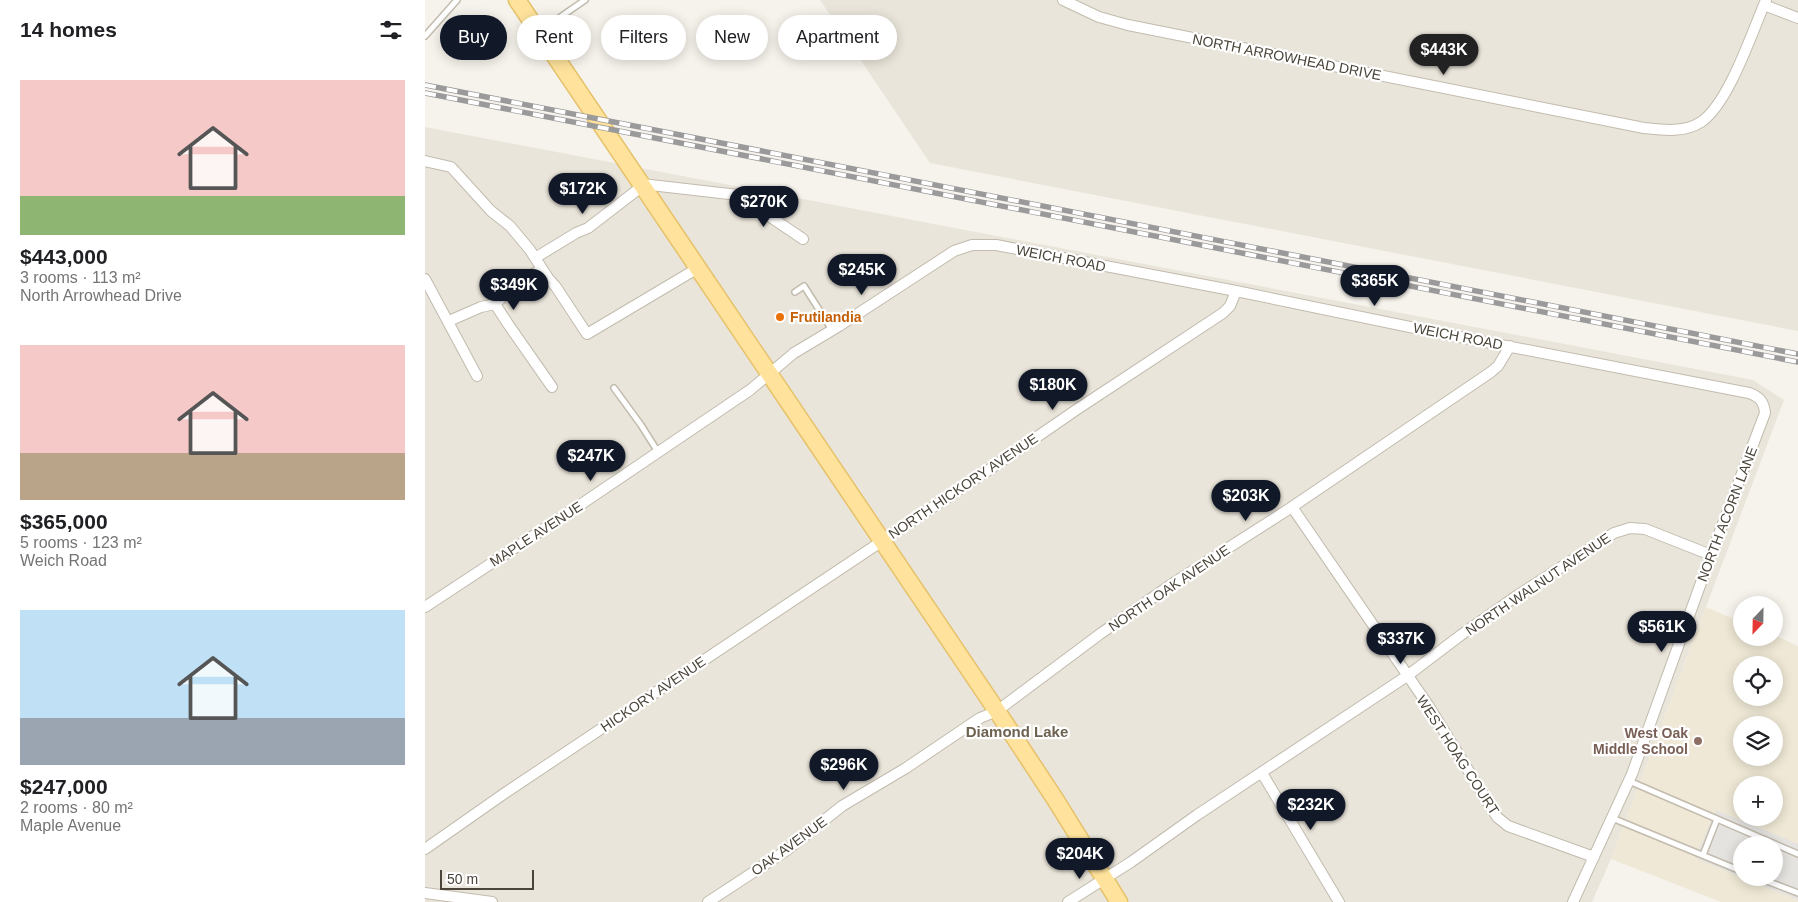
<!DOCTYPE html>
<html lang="en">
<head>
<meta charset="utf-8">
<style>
	:root { --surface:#fff; --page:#f6f6f6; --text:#202124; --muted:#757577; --accent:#111827 }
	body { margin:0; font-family:Helvetica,sans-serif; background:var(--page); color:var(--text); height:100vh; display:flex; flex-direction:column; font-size:19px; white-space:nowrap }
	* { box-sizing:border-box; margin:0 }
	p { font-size:16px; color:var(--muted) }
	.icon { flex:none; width:28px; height:28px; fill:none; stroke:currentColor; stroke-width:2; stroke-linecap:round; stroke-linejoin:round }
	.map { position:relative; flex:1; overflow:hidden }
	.details { display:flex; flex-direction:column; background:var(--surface); width:425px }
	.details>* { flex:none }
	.hud { position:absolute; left:15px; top:15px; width:475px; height:45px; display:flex; gap:10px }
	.needle { width:32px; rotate:202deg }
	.fabs { position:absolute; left:1308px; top:596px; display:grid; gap:10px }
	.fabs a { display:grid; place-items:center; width:50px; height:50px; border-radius:50%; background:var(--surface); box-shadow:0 2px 12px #0003; font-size:25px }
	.scale { position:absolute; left:15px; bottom:12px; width:94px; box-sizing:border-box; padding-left:5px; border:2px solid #4b4439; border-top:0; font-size:14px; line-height:18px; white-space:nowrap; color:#4b4439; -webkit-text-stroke:4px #fff; paint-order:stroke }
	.price { position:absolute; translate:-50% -42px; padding:0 11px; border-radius:18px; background:var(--accent); color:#fff; font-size:16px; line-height:32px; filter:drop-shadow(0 1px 2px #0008) }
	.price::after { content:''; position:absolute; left:50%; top:30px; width:15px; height:11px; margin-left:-8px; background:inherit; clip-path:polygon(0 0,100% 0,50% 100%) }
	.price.selected { background:#222; color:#fff }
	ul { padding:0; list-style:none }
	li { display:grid; align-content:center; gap:10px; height:265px; padding:0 20px }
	li span { display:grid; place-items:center; height:155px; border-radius:0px; color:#555 }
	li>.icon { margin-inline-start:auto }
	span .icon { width:90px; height:90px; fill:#fffc; stroke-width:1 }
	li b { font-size:21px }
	h2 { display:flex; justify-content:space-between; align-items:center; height:60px; padding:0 20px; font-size:21px }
	.chip { padding:0 18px; border-radius:22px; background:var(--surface); box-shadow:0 2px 12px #0003; font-size:18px; line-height:45px }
	.chip.selected { background:var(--accent); color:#fff }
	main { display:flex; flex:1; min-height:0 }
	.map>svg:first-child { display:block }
	.residential { fill:#eae5da }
	.education { fill:#efe8d6; fill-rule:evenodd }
	.parking { fill:#e5e3e0 }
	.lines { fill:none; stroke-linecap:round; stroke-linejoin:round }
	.lane-casing { stroke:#c2bbae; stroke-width:8 }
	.street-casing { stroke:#c2bbae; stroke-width:12 }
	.primary-casing { stroke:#e6c16a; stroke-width:19 }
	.lane { stroke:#fff; stroke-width:5 }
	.street { stroke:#fff; stroke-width:10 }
	.primary { stroke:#ffe39c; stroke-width:16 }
	.rail-casing { stroke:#9a9a9a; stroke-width:5.5 }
	.rail { stroke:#fff; stroke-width:4; stroke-dasharray:11; stroke-linecap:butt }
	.food-dot { fill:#e8710a; stroke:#fff; stroke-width:2 }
	.education-dot { fill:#8d6e63; stroke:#fff; stroke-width:2 }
	.labels { text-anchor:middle; stroke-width:4.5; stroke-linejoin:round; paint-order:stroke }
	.street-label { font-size:14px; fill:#4b4439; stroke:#fff }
	.food-label { font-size:14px; font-weight:bold; fill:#c56008; stroke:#fff; text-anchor:start }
	.education-label { font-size:14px; font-weight:bold; fill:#785e54; stroke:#fff; text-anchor:end }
	.neighbourhood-label { font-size:15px; font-weight:bold; fill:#6e6250; stroke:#fff }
</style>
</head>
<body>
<main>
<section class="details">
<h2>14 homes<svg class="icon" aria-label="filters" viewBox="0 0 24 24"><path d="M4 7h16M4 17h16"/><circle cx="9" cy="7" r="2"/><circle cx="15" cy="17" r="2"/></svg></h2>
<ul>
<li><span style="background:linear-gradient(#f6c9c9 75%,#8fb573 0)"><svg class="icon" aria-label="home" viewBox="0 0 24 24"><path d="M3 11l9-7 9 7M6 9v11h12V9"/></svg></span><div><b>$443,000</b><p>3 rooms · 113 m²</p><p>North Arrowhead Drive</p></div></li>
<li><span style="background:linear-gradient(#f6c9c9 70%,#b9a48a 0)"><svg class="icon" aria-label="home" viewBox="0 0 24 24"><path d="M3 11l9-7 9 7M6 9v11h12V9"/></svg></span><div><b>$365,000</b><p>5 rooms · 123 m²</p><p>Weich Road</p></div></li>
<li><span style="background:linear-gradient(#bfe0f5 70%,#9aa5b1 0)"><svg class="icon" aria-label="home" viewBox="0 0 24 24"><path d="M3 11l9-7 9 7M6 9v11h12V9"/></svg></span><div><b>$247,000</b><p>2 rooms · 80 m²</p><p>Maple Avenue</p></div></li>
</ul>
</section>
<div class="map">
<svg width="1373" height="902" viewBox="0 0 1373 902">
	<rect width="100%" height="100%" fill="#f6f3ec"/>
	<path class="residential" d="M395,0h978v331l-868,-168z
		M0,127l1328,253 31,20 -173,459 -19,43h-1167z"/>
	<path class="education" d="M1281,607l35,15v16h33v-3l24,11v256h-77l-110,-43zM1316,665h33v33h-33zM1316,725h33v33h-33zM1316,785h33v33h-33zM1316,845h33v33h-33z"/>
	<path class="parking" d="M1291,810l82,34v56l-55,-22h31v-33h-33v32l-46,-19z"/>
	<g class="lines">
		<defs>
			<path id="lane" d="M115,31l45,-31
				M0,36l32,-36
				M370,292l9,-6 28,44
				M189,388l27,37 17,27
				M1204,781l169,73
				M1187,818l129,53
				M1278,855l14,-36
				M1334,878l39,15"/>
			<path id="street" d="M638,0l36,17 29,8 516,103c19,2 40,5 57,-6 28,-19 51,-90 65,-122
				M1339,5l34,13
				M0,161l26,6 40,44 19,15 20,24 18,28 8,9 31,47 111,-66
				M110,258l41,-25 12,-5 48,-37 6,-7 96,11 65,44
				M0,279l52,97
				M70,304l20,-19 27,-16
				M24,321l32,-14 14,-3 13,20 44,63
				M867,507l136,198 69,112 11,9 86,31
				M0,607l155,-102 170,-115 44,-37 45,-27 115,-75 18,-6h24l240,46 198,41 315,61c11,4 15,9 16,20l-54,142 -79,219 -59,128
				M837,773l77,129
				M0,849l80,-56 497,-332 74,-51 147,-97 7,-7 6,-15
				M0,893l67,9
				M283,902l79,-52 55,-44 64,-38 74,-50 17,-7 103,-77 75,-52 117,-75 199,-135 7,-6 12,-20
				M643,902l63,-40 66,-47 210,-139 54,-41 57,-40 96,-62 16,-5 15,1 66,26"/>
			<path id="primary" d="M92,0l480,711 58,88 64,103"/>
		</defs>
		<use href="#lane" class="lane-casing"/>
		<use href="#street" class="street-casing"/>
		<use href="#primary" class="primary-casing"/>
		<use href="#lane" class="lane"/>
		<use href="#street" class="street"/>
		<use href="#primary" class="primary"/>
		<defs>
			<path id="rail" d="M0,85l1373,269
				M0,93l1373,269"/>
		</defs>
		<use href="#rail" class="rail-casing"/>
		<use href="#rail" class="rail"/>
	</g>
	<circle class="food-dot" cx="355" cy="317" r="5"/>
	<circle class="education-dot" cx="1273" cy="741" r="5"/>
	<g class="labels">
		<g class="street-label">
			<text transform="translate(862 57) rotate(11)" y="5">NORTH ARROWHEAD DRIVE</text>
			<text transform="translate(636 258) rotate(11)" y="5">WEICH ROAD</text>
			<text transform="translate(1033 336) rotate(11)" y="5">WEICH ROAD</text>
			<text transform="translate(538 486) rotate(-34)" y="5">NORTH HICKORY AVENUE</text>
			<text transform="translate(1302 514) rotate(-69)" y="5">NORTH ACORN LANE</text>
			<text transform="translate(111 534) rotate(-33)" y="5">MAPLE AVENUE</text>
			<text transform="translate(1113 584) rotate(-34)" y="5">NORTH WALNUT AVENUE</text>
			<text transform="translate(744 588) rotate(-34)" y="5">NORTH OAK AVENUE</text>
			<text transform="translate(228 694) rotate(-34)" y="5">HICKORY AVENUE</text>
			<text transform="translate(1033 755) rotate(57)" y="5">WEST HOAG COURT</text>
			<text transform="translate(364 846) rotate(-36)" y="5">OAK AVENUE</text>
		</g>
		<g class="food-label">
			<text x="365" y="322">Frutilandia</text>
		</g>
		<g class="education-label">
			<text x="1263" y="738">West Oak<tspan x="1263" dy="16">Middle School</tspan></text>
		</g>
		<g class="neighbourhood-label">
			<text x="592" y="737">Diamond Lake</text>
		</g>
	</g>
</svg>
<div class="fabs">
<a><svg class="needle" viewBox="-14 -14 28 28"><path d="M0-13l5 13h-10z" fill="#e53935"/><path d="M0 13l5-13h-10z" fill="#757577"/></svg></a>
<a><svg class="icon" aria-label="locate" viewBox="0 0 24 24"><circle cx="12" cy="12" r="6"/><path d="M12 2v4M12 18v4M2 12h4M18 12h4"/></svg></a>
<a><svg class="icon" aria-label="layers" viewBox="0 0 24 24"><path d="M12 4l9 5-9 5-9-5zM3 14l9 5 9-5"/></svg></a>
<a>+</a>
<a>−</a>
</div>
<div class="scale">50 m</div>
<b class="price selected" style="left:1019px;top:76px">$443K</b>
<b class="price" style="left:158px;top:215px">$172K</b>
<b class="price" style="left:339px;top:228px">$270K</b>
<b class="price" style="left:437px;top:296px">$245K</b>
<b class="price" style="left:950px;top:307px">$365K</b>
<b class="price" style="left:89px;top:311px">$349K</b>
<b class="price" style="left:628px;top:411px">$180K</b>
<b class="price" style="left:166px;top:482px">$247K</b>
<b class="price" style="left:821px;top:522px">$203K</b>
<b class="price" style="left:1237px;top:653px">$561K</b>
<b class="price" style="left:976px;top:665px">$337K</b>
<b class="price" style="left:419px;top:791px">$296K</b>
<b class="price" style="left:886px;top:831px">$232K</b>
<b class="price" style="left:655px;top:880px">$204K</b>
<div class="hud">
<a class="chip selected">Buy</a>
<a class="chip">Rent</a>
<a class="chip">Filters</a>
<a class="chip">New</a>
<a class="chip">Apartment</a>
</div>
</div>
</main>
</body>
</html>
